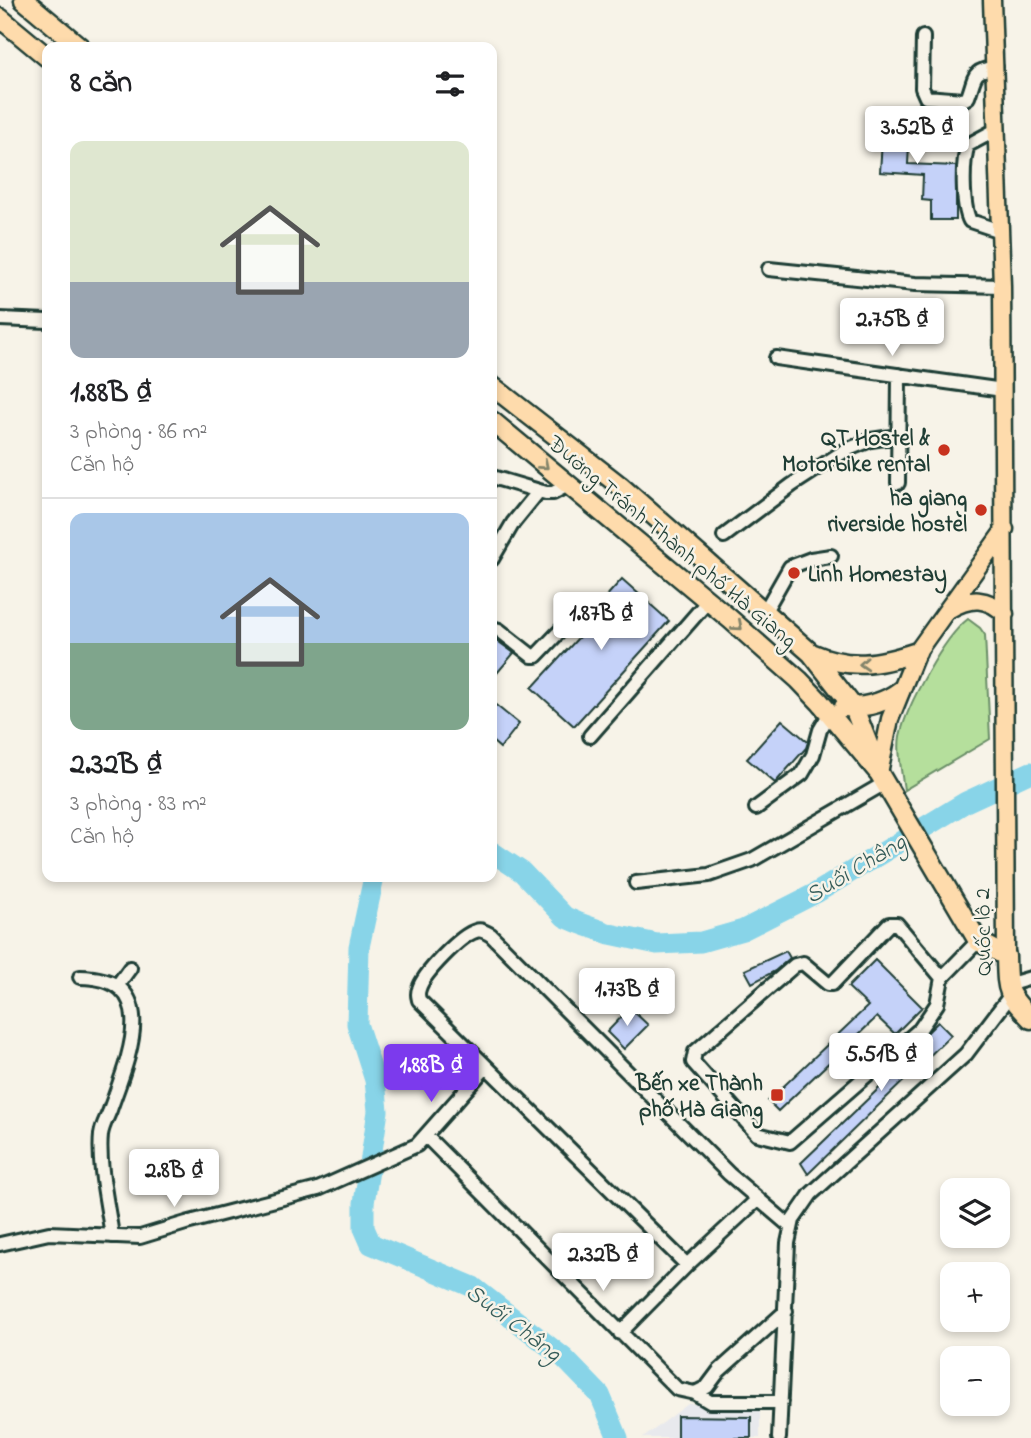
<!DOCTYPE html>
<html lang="vi">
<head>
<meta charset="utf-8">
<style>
	:root { --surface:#fff; --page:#f6f6f6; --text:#202124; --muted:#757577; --line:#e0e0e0; --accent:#7c3aed }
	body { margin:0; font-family:"Indie Flower",sans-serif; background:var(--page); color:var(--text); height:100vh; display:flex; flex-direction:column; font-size:26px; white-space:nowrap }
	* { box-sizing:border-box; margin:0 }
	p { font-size:23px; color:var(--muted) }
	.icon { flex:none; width:38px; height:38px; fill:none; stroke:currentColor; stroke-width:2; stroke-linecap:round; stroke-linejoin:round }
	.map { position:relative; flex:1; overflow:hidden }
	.panel { position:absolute; left:42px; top:42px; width:455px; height:840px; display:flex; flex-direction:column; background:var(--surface); border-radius:14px; box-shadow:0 4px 10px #0003 }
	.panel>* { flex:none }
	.tools { position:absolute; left:940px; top:1178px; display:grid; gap:14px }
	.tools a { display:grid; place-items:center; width:70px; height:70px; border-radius:14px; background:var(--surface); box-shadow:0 4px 10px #0003; font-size:35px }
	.price { position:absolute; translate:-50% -60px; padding:0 16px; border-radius:7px; background:#fff; color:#222; font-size:23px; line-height:46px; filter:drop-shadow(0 2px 4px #0008) }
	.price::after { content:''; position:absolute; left:50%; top:42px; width:21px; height:16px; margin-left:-10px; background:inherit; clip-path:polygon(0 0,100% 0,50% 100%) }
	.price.selected { background:var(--accent); color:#fff }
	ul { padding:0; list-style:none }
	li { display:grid; align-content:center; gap:14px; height:371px; padding:0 28px }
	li+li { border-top:2px solid var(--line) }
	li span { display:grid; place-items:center; height:217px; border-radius:14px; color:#555 }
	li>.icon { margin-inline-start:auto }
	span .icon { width:126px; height:126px; fill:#fffc; stroke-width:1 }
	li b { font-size:30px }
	h2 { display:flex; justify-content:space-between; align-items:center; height:84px; padding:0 28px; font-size:30px }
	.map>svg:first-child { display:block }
	.built { fill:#e8e9ed }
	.green { fill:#b5df9c; stroke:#6a8e68; stroke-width:2 }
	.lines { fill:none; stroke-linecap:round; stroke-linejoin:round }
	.river { stroke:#88d4e8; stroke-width:21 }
	.building { fill:#c5d2f9; stroke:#1f3d34; stroke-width:2 }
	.minor-casing { stroke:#1f3d34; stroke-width:18 }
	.major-casing { stroke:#1f3d34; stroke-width:21 }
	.highway-casing { stroke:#1f3d34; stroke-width:23 }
	.minor { stroke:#f7f3e8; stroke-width:12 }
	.major { stroke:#fedbac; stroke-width:16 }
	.highway { stroke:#fedbac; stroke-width:18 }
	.oneway { stroke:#83846a }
	.poi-dot { fill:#c8321e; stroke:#f7f3e8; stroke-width:2.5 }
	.labels { text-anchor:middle; stroke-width:5; stroke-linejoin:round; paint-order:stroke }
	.poi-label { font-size:23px; font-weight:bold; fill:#1f3d34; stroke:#f7f3e8; text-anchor:end }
	.street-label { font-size:23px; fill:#1f3d34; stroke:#f7f3e8 }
	.water-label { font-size:24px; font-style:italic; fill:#345b58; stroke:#f7f3e8 }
</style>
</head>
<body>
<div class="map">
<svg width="1031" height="1438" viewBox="0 0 1031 1438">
	<rect width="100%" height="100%" fill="#f7f3e8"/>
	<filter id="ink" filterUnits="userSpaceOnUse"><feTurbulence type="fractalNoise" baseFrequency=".0143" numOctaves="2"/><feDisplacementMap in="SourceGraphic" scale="14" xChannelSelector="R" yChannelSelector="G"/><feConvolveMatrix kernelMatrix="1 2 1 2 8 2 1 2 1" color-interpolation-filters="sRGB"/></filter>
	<g filter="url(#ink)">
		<path class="built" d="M688,1404l72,1v33h-117z"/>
		<path class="green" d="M968,619l12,9 5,7 5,104 -86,51c-2,-16 -7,-38 -4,-54 7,-31 44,-99 68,-117z"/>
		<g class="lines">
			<path class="river" d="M492,852l30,20 43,45 14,6 31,11 47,10 44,-2 42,-12 73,-37 150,-91 65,-30
				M374,877l-15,70 -2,77 18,56 3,31 -14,92v25l7,16 102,43 91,71 36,37 18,43"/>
		</g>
		<path class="building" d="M884,109l27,1 -3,54 48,2v54h-25v-19l-9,-1 1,-25 -43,-3z
			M622,579l47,42 -95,105 -42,-38 58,-63 -5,-5z
			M492,637l22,16 -22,26z
			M492,702l27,22 -19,24 -8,-7z
			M782,720l26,22 -2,6 -31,35 -28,-24z
			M786,951l4,7 -15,13 -23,12 -7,-13z
			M875,960l47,47 -27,27 -18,-17 -99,94 -10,-10 100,-95 -20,-19z
			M630,1008l18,17 -24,24 -17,-17z
			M938,1022l13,13 -143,139 -7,-11 95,-91 -5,-4z
			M677,1416l74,1v21h-74z"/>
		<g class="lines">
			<defs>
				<path id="minor" d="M923,37l-1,51 4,9 37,3 5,-3c8,-22 4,-26 28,-30
					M996,130l-28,15c-6,16 -6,61 2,76l30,10
					M769,269l146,15 87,2
					M0,319l47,2
					M776,358l227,32
					M492,477l54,16h7l15,-8
					M898,483l1,-108
					M724,536l68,-51 54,-35 25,-10 27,-4
					M492,559l21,-36 26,-32
					M765,611l25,-44 21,-8 20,-3
					M492,628l7,2 33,26h4l25,-26
					M590,736l118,-135
					M756,808l46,-34 11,-19 7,-25 10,-17
					M636,883l73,-8 43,-15 133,-77
					M80,977c85,1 47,84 30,133 -3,8 -8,16 -9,25 -3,30 7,71 11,101
					M942,978l-45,-54h-8l-57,60h-4l-25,-21 -8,2 -100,87 -2,10 64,72 33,8 130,-113 17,-25 5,-26 36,-37
					M1007,985l24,-7
					M117,986l13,-18
					M426,1136l251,253 18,4 12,-6 12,-16 67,-60
					M0,1244l49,-11 91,4 46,-14 132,-34 99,-44 69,-78
					M687,1265l-268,-265c-1,-5 -2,-6 0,-11 4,-15 42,-54 57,-58 5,-2 10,1 15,4l238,239 62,53
					M620,1333l67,-68 71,-66
					M695,1393l15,9h71
					M779,1438l9,-195 5,-23 18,-26 155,-140 44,-58"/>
				<path id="major" d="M992,0l10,286 4,670
					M950,609c21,-12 37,-12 55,5
					M879,773l11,-54 27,-67 88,-123"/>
				<path id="highway" d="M24,0l56,47
					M0,18l47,39
					M492,386l127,99 192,168 43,55 18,46
					M492,421l238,198 69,61 21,22 59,71 99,168 28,15c1,37 0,36 25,63
					M811,653c39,17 67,12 106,-1
					M844,707c21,1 39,-3 56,-16"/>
			</defs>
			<use href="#minor" class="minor-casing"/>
			<use href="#major" class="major-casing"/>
			<use href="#highway" class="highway-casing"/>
			<use href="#minor" class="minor"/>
			<use href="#major" class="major"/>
			<use href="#highway" class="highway"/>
		</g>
		<defs><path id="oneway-chevron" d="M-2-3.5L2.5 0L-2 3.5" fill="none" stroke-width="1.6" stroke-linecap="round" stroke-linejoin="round" transform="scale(1.75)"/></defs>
		<g class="oneway">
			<use href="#oneway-chevron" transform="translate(544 465) rotate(40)"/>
			<use href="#oneway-chevron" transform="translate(738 626) rotate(41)"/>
			<use href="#oneway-chevron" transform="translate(864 664) rotate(177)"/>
		</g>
	</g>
	<g class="poi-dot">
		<circle cx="944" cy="450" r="7"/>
		<circle cx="981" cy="510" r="7"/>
		<circle cx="794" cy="573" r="7"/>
		<rect x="770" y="1088" width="14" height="14" rx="3.5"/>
	</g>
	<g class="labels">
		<g class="poi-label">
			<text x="930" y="445">QT Hostel &amp;<tspan x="930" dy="26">Motorbike rental</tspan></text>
			<text x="967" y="505">ha giang<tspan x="967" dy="26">riverside hostel</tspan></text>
			<text x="808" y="581" text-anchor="start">Linh Homestay</text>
			<text x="763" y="1090">Bến xe Thành<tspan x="763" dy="26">phố Hà Giang</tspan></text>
		</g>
		<g class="street-label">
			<text transform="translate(673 541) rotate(40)" y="8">Đường Tránh Thành phố Hà Giang</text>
			<text transform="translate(982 932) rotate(-91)" y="8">Quốc lộ 2</text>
		</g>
		<g class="water-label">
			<text transform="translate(855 868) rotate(-31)" y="8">Suối Châng</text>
			<text transform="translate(514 1322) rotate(37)" y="8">Suối Châng</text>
		</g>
	</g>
</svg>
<div class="tools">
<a><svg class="icon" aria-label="layers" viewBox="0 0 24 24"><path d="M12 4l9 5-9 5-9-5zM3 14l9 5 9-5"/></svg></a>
<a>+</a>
<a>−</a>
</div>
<b class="price" style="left:917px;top:166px">3.52B ₫</b>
<b class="price" style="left:892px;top:358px">2.75B ₫</b>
<b class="price" style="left:601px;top:652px">1.87B ₫</b>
<b class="price" style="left:627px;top:1028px">1.73B ₫</b>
<b class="price" style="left:881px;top:1093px">5.51B ₫</b>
<b class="price selected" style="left:431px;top:1104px">1.88B ₫</b>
<b class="price" style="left:174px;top:1209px">2.8B ₫</b>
<b class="price" style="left:603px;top:1293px">2.32B ₫</b>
<section class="panel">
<h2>8 căn<svg class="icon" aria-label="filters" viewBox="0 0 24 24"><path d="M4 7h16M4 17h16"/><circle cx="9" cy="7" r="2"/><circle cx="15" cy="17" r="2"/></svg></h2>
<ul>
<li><span style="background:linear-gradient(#dfe7d0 65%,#9aa5b1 0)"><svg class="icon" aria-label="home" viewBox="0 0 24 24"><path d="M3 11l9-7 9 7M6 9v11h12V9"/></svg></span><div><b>1.88B ₫</b><p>3 phòng · 86 m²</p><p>Căn hộ</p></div></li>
<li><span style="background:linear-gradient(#a9c7e8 60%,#7fa58c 0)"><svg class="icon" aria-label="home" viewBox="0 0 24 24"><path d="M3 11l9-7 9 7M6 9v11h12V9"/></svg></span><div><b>2.32B ₫</b><p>3 phòng · 83 m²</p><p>Căn hộ</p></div></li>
</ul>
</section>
</div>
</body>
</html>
